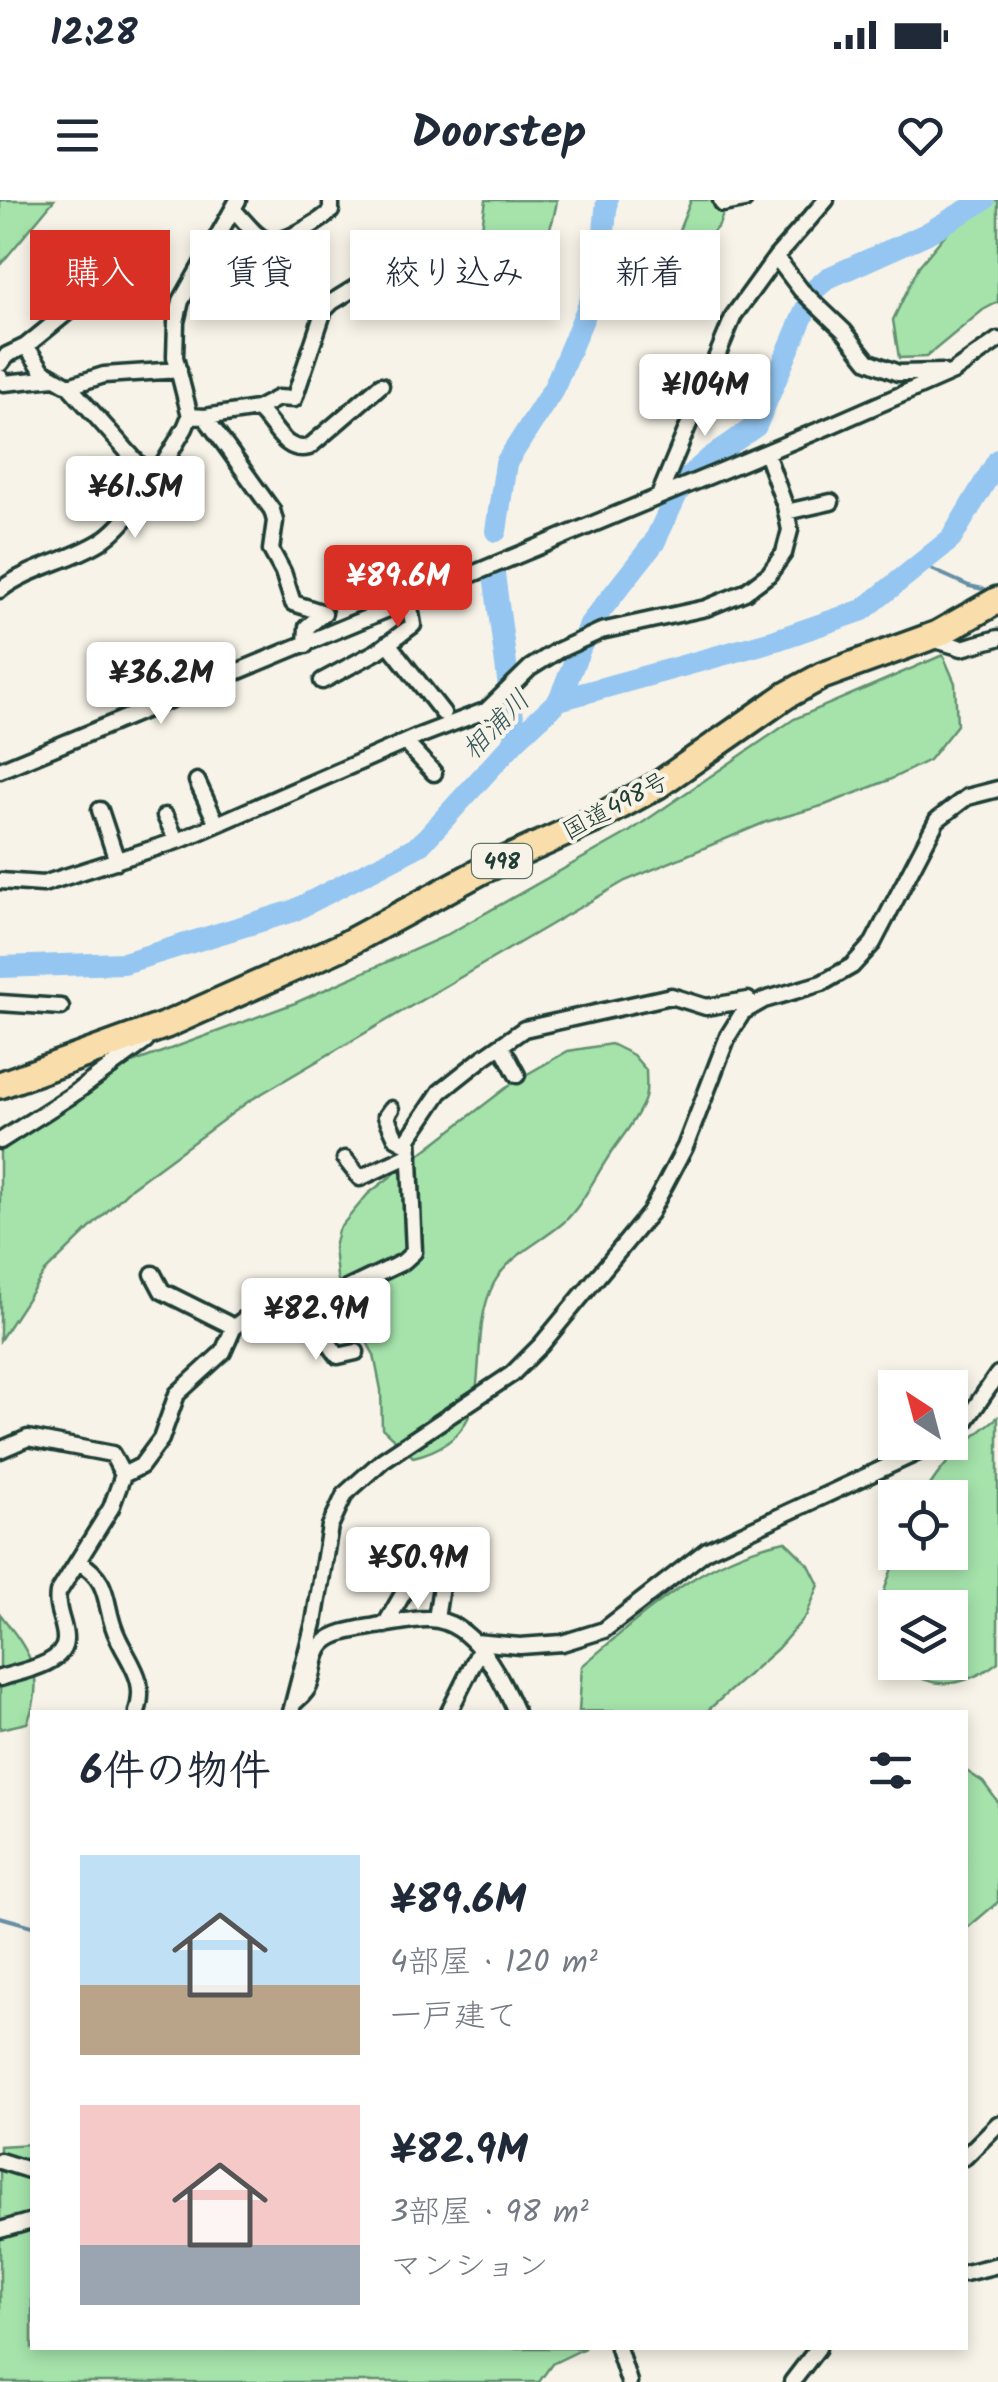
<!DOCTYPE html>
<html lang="ja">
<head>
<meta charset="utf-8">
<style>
	:root { --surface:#fff; --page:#f6f6f7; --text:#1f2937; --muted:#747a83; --accent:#d93025 }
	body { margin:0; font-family:Kalam,"Klee One",sans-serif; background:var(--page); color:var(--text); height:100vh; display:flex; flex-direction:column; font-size:38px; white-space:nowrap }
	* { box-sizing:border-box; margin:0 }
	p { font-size:32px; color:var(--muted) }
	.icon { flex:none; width:55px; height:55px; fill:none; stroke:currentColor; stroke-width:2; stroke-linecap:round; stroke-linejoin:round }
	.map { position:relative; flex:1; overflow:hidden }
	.panel { position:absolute; left:30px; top:1510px; width:938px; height:640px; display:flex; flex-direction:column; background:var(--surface); border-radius:0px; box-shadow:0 5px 15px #0003 }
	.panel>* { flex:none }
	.top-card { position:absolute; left:30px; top:30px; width:940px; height:90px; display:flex; gap:20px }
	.needle { width:65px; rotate:324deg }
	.fabs { position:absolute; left:878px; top:1170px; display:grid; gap:20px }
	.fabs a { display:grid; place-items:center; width:90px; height:90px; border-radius:0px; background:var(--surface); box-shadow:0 5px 15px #0003; font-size:50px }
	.price { position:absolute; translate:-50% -85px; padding:0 22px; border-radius:10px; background:#fff; color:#222; font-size:32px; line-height:65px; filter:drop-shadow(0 2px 5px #0008) }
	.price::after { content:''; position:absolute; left:50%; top:60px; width:30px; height:22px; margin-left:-15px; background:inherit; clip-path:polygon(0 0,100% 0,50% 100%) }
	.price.on { background:var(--accent); color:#fff }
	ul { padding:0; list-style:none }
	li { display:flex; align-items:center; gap:30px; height:250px; padding:0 50px }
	li span { display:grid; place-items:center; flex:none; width:280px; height:200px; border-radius:0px; color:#555 }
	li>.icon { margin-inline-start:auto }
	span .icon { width:120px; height:120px; fill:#fffc; stroke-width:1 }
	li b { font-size:42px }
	h2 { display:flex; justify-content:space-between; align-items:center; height:120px; padding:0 50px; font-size:42px }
	.pill { padding:0 35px; border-radius:0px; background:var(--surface); box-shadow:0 5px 15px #0003; font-size:35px; line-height:90px }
	.pill.on { background:var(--accent); color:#fff }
	.status { display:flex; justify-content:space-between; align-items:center; height:70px; padding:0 50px; background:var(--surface); direction:ltr }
	.status svg { height:28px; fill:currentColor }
	header { display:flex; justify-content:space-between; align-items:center; height:130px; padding:0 50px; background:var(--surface); font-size:45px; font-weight:700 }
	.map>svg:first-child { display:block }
	.green { fill:#a5e3ab; stroke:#629070; stroke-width:2.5 }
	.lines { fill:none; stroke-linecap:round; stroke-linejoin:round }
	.stream { stroke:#658fa5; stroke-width:4 }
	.river { stroke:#94c6f1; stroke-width:22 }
	.street-casing { stroke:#1f3d34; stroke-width:21 }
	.highway-casing { stroke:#1f3d34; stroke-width:32 }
	.street { stroke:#f7f3e8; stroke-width:14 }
	.highway { stroke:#f9ddab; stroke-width:25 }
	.labels { text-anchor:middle; stroke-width:8; stroke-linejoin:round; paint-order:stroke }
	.shield { fill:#f7f3e8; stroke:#60746a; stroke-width:2.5 }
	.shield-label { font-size:22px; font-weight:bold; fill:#1f3d34 }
	.street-label { font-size:25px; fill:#1f3d34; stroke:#f7f3e8 }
	.water-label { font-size:28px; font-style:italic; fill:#36585a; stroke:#f7f3e8 }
</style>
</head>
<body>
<div class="status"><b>12:28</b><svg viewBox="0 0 49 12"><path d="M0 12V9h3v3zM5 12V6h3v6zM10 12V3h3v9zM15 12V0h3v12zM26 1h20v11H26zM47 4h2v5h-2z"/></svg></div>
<header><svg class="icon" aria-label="menu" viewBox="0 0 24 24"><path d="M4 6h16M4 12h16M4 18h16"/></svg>Doorstep<svg class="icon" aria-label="heart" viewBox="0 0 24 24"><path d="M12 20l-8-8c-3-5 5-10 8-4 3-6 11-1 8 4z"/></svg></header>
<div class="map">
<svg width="998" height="2182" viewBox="0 0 998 2182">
	<rect width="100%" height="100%" fill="#f7f3e8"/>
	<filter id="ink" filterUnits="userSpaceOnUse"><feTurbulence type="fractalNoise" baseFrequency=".01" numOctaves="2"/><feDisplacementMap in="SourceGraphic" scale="20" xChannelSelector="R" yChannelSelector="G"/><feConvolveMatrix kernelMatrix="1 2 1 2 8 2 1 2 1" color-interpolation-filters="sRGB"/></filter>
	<g filter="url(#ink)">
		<path class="green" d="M0,0h54l-54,65z
			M486,0h71c-6,39 -14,44 -45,65l-33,-17z
			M691,0h37l-9,25 -25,28 -9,-3 -9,-12z
			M985,0h13v102l-15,8 -57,47 -27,1 -6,-38 26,-54 25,-30z
			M943,455l12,28 2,42 -28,35 -40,20 -64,25 -59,17 -141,59 -376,220 -118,87 -87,85 -44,67v-201l132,-76 163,-60 148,-66 186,-105 165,-113z
			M611,844l22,11 13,15c0,11 2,22 -2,31 -9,22 -25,39 -37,58 -14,21 -25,47 -44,64 -23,20 -54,32 -69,60 -33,63 14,152 -81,174l-31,-29 -1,-38 -7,-35 -29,-53 -8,-26 -3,-28 4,-18 30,-36 147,-113 53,-30z
			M998,1217v245c-31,24 -68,32 -98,1l50,-1v-54h-55v48c-26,-34 -11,-67 3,-103l52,-1v-54l-27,-1c18,-33 45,-57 75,-80z
			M785,1341l24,24 10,20 -13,31 -29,33 -71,63 -127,-1 3,-45c62,-52 121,-109 203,-125z
			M0,1414c30,38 47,62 27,109l-27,6z
			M965,1570l18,12 15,20v100l-33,28z
			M32,1944v204h553l-33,16 -13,18h-539v-236z"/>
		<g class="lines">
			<path class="stream" d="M920,364l49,22 24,5
				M0,1717l32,9"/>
			<path class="river" d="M496,331l10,-68 48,-75 36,-86 11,-39 6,-63
				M494,374l22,166
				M559,500l31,-76 64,-81 28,-60 28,-25 46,-32 58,-136 14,-12 98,-44 58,-34
				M0,767l124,-4 169,-52 127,-66 96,-105 43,-40 217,-60 87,-30 88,-71 47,-79"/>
			<defs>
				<path id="street" d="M721,0l2,4 21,-4
					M233,9c24,25 29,43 65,24 12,-7 23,-12 33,-22v-8
					M776,57l25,33 43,41 24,30 30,12 44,-1
					M0,164l7,-9 19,-9
					M0,177l4,6 51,-5
					M69,186l-26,-15 -17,-25 44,-36 6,-32
					M257,209l21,-11 16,1 30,-89 8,-8 60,-37
					M190,216l15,1 67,93 3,11 -4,29 12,22 10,31 31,10 -17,14 -1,18
					M205,217l52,-8c18,14 26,45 52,38l72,-62
					M152,279l-83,-93 35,-11 75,-5
					M659,296l75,-181 42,-58 50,-57
					M786,312l45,-10
					M0,390c30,-23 69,-29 100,-48 34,-21 64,-80 85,-114l5,-12 -15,-59 1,-35 5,-21 57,-101
					M932,439l30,9 36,-10
					M388,443l55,70
					M322,481l56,-30 35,-26 -4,-24
					M405,542l29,31
					M0,570l827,-343 126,-55 45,-32
					M197,581l20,43
					M100,610l17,51
					M165,616l12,25
					M0,681l43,3 140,-45 236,-103 68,-26 43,-42 27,-17 44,-20 105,-23 39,-16 24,-18 15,-21 6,-23 -5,-24 -19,-53
					M0,803l61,4
					M501,845l16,30
					M391,909l-5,7 10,22 13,7
					M0,941l72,-46 74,-54
					M345,959l15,19 50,-23
					M153,1074l9,17 72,36
					M305,1109l33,47 18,-4
					M950,1237l8,-5 40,-58
					M0,1250l28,-12 84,16 11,21 -12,33 -53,85c-3,18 8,31 7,47 0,25 -47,32 -65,38
					M123,1275l18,-9 20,-27 16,-45 46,-42 11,-25 22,-17 18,-4 31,3 98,-47 11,-10 -5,-114 31,-46 44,-35 40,-28 147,-33 35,11 42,-7
					M79,1362c35,21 23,44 39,76 13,28 29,42 19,74
					M436,1419l8,-53 6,-8 20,-10
					M385,1425l27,-47
					M475,1442l45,4 42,-3 42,-13 103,-80 233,-108
					M293,1504c6,-6 13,-11 16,-18 6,-14 4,-32 15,-43 12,-12 37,-14 52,-17 17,-2 37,-8 54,-7 44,2 71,59 86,93
					M291,1512l23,-89 16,-97 15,-32 38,-34 129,-86 29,-29 109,-132 35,-66 43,-111 15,-24 21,-12 58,-17 30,-17 21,-23 64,-123 30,-23 31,-8
					M449,1512l31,-62
					M965,1957l33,-33
					M0,1961l32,10
					M0,2030l32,-9
					M965,2073l33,-8
					M618,2148l11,34
					M792,2182l26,-34"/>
				<path id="highway" d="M0,885l166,-60 175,-78 142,-77 113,-51 62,-34 129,-90 35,-19 116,-42 60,-34"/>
			</defs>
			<use href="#street" class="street-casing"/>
			<use href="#highway" class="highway-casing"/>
			<use href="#street" class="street"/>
			<use href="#highway" class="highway"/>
		</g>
	</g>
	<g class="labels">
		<rect class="shield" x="472" y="644" width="60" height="34" rx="8"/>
		<g class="shield-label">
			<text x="502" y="669">498</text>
		</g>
		<g class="street-label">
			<text transform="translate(615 605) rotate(-28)" y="9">国道498号</text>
		</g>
		<g class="water-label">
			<text transform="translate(495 524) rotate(-46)" y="10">相浦川</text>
		</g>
	</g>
</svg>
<div class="fabs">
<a><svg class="needle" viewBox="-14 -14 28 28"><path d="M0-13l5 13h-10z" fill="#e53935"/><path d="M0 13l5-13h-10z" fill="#747a83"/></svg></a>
<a><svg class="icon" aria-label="locate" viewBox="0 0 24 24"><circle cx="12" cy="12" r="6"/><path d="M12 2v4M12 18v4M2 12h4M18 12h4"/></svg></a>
<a><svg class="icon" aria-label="layers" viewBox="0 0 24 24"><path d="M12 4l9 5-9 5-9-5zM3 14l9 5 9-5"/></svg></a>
</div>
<b class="price" style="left:705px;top:239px">¥104M</b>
<b class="price" style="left:135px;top:341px">¥61.5M</b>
<b class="price on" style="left:398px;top:430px">¥89.6M</b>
<b class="price" style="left:161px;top:527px">¥36.2M</b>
<b class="price" style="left:316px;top:1163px">¥82.9M</b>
<b class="price" style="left:418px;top:1412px">¥50.9M</b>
<div class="top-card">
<a class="pill on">購入</a>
<a class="pill">賃貸</a>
<a class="pill">絞り込み</a>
<a class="pill">新着</a>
</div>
<section class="panel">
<h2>6件の物件<svg class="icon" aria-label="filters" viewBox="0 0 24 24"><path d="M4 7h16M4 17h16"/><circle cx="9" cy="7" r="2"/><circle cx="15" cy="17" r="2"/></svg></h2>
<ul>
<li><span style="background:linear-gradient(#bfe0f5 65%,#b9a48a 0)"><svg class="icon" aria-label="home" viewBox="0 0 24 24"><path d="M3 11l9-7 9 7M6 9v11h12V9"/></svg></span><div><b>¥89.6M</b><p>4部屋 · 120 m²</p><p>一戸建て</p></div></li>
<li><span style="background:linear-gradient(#f6c9c9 70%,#9aa5b1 0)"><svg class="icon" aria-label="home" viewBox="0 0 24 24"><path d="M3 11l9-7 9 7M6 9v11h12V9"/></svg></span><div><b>¥82.9M</b><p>3部屋 · 98 m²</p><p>マンション</p></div></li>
</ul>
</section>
</div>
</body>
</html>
